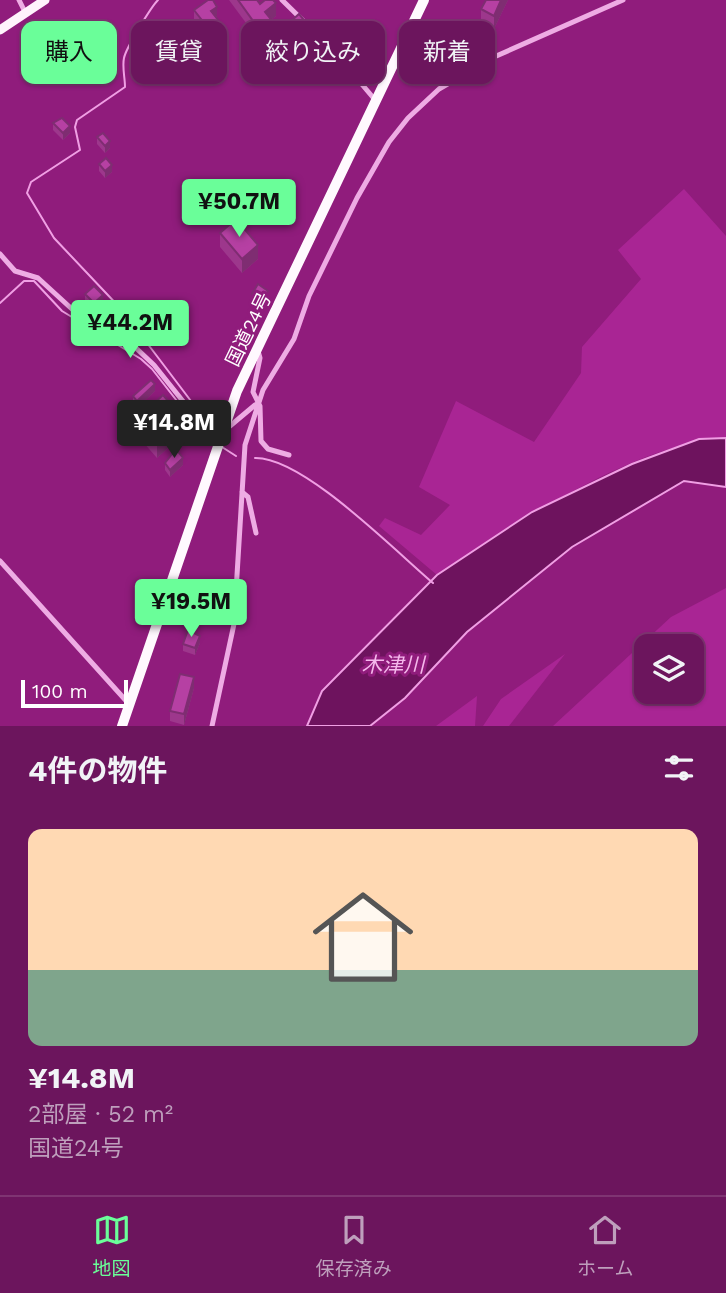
<!DOCTYPE html>
<html lang="ja">
<head>
<meta charset="utf-8">
<style>
	:root { --surface:#6c155d; --page:#711e63; --text:#f1f3f6; --muted:#be9fbc; --line:#7f3472; --accent:#6afe99 }
	body { margin:0; font-family:"Work Sans","Noto Sans JP",sans-serif; background:var(--page); color:var(--text); height:100vh; display:flex; flex-direction:column; font-size:26px; white-space:nowrap }
	* { box-sizing:border-box; margin:0 }
	p { font-size:23px; color:var(--muted) }
	.icon { flex:none; width:38px; height:38px; fill:none; stroke:currentColor; stroke-width:2; stroke-linecap:round; stroke-linejoin:round }
	.map { position:relative; height:726px; overflow:hidden }
	.side { display:flex; flex-direction:column; background:var(--surface); flex:1 }
	.side>* { flex:none }
	.guide { position:absolute; left:21px; top:21px; width:684px; height:63px; display:flex; gap:14px }
	.fabs { position:absolute; left:634px; top:634px; display:grid; gap:14px }
	.fabs a { display:grid; place-items:center; width:70px; height:70px; border-radius:14px; background:var(--surface); box-shadow:0 2px 5px #0004,0 0 0 2px var(--line); font-size:35px }
	.scale { position:absolute; left:21px; bottom:18px; width:107px; box-sizing:border-box; padding-left:7px; border:4px solid #fff; border-top:0; font-size:19px; line-height:24px; white-space:nowrap; color:#fff; -webkit-text-stroke:5px #901c7c; paint-order:stroke }
	.price { position:absolute; translate:-50% -60px; padding:0 16px; border-radius:7px; background:var(--accent); color:#111; font-size:23px; line-height:46px; filter:drop-shadow(0 2px 4px #0008) }
	.price::after { content:''; position:absolute; left:50%; top:42px; width:21px; height:16px; margin-left:-10px; background:inherit; clip-path:polygon(0 0,100% 0,50% 100%) }
	.price.selected { background:#222; color:#fff }
	ul { padding:0; list-style:none }
	li { display:grid; align-content:center; gap:14px; height:371px; padding:0 28px }
	li span { display:grid; place-items:center; height:217px; border-radius:14px; color:#555 }
	li>.icon { margin-inline-start:auto }
	span .icon { width:126px; height:126px; fill:#fffc; stroke-width:1 }
	li b { font-size:30px }
	h2 { display:flex; justify-content:space-between; align-items:center; height:84px; padding:0 28px; font-size:30px }
	.pill { padding:0 24px; border-radius:14px; background:var(--surface); box-shadow:0 2px 5px #0004,0 0 0 2px var(--line); font-size:24px; line-height:63px }
	.pill.selected { background:var(--accent); color:#111 }
	.tab-bar { display:flex; justify-content:space-around; align-items:center; height:98px; border-top:2px solid var(--line); background:var(--surface); font-size:19px; color:var(--muted) }
	.tab-bar a { display:grid; justify-items:center; gap:4px }
	.tab-bar .selected { color:var(--accent) }
	.map>svg:first-child { display:block }
	.green { fill:#a92594; fill-rule:evenodd }
	.water { fill:#6e135e; stroke:#f09fe4; stroke-width:2 }
	.lines { fill:none; stroke-linecap:round; stroke-linejoin:round }
	.stream { stroke:#f09fe4; stroke-width:2 }
	.minor { stroke:#eeace4; stroke-width:5 }
	.primary { stroke:#fff3fc; stroke-width:9 }
	.trunk { stroke:#fff9fe; stroke-width:10 }
	.wall { fill:#9d378c }
	.shaded-wall { fill:#7f2d72 }
	.building { fill:#b640a3; stroke:#7f2d72; stroke-width:2 }
	.labels { text-anchor:middle; stroke-width:6; stroke-linejoin:round; paint-order:stroke }
	.street-label { font-size:19px; fill:#fff; stroke:#901c7c }
	.water-label { font-size:21px; font-style:italic; fill:#f5b8ec; stroke:#901c7c }
</style>
</head>
<body>
<div class="map">
<svg width="726" height="726" viewBox="0 0 726 726">
	<rect width="100%" height="100%" fill="#901c7c"/>
	<path class="green" d="M684,189l42,47v202c-91,5 -213,87 -289,137l-58,-49 6,-8 36,17 29,-30 -31,-18 37,-86 78,41 47,-69 1,-26 59,-68 -23,-29z
		M726,588v138h-173l118,-109zM646,646h45v45h-45z
		M565,654l-56,72h-26l18,-27z
		M477,696l-2,30h-39z"/>
	<path class="water" d="M726,438v49l-42,-6 -112,66 -105,85 -62,66 -35,28h-63l15,-35 115,-116 95,-63 100,-48 67,-25z"/>
	<g class="lines">
		<path class="stream" d="M158,0c-7,7 -32,48 -34,58 -2,9 1,20 1,29l-48,33 -2,7 5,23 -49,32 -4,11 27,45 68,72 75,99
			M0,303l24,-22h10l28,30 79,48 11,10 57,73 5,1
			M199,414l16,24
			M222,447l14,9
			M255,458c48,-1 139,92 178,125"/>
		<path class="minor" d="M19,0l6,12
			M282,0l51,50 43,51
			M0,254l15,17 23,7 35,32 23,16 24,7 34,32 36,45 13,3 20,13h7l25,-21
			M258,351l2,7 -7,34 7,14 1,35 7,8 21,6
			M242,492l6,5 8,36
			M0,561l129,143
			M212,726l22,-102 11,-179 18,-55 31,-51 15,-43 48,-98 32,-56 19,-24 31,-29 55,-32 129,-57"/>
		<path class="primary" d="M0,30l45,-30"/>
		<path class="trunk" d="M122,726l115,-335 187,-391"/>
	</g>
	<path class="wall" d="M229,0h28l3,4 16,12 -5,4 2,15 -1,1 1,1 26,-23 24,42 -11,9 -8,-10 -21,18 -23,-27v-4z
		M508,0l-14,29 -13,-6v-14z
		M194,10l23,6 -1,1 6,18 -10,8 -18,-23z
		M344,37l24,16 -12,10 -12,-15z
		M53,123l17,10 -7,7 -10,-10z
		M97,137l13,11 -5,5 -8,-9z
		M99,164l13,8 -7,6 -6,-7z
		M220,233l38,26 -16,14 -22,-26z
		M85,294l18,8 -9,8 -9,-9z
		M252,294l16,4 -6,9 -10,-6z
		M155,391l-18,17 -4,-5v-7z
		M136,420l39,3 -9,8 3,16 -12,11 -21,-24z
		M165,463l18,2 -13,12 -5,-7z
		M200,643l-5,12 -12,-4v-7z
		M194,688l-10,37 -14,-4v-10z"/>
	<path class="shaded-wall" d="M501,0h7l-14,29v-13z
		M276,3v13l-11,9v-13z
		M217,7v9l-6,5v-10z
		M273,22v13l-7,5 -5,-8z
		M222,25v10l-10,8v-10z
		M304,42v13l-21,18v-13z
		M323,43v13l-11,9v-13z
		M368,43v10l-12,10v-11z
		M70,126v7l-7,7v-7z
		M110,141v7l-5,5v-7z
		M112,165v7l-7,6v-7z
		M258,245v14l-16,14v-14z
		M268,291v7l-6,9v-7z
		M103,295v7l-9,8v-7z
		M155,384v7l-18,17v-7z
		M175,409v14l-15,14v-14z
		M169,434v13l-12,11v-14z
		M183,458v7l-13,12v-7z
		M200,636v7l-5,12v-7z
		M194,677v11l-10,37v-11z"/>
	<path class="building" d="M208,0h5l4,7 -6,4 11,14 -10,8 -18,-23z
		M238,0h19l3,4 5,-4h8l3,3 -11,9 8,10 -12,10z
		M486,0h15l-7,16 -13,-7z
		M299,14l24,29 -11,9 -8,-10 -21,18 -23,-27 5,-5 8,9z
		M355,28l13,15 -12,9 -12,-15z
		M62,118l8,8 -7,7 -10,-10z
		M103,133l7,8 -5,5 -8,-9z
		M106,158l6,7 -7,6 -6,-7z
		M236,219l22,26 -16,14 -22,-26z
		M258,284l10,7 -6,9 -10,-6z
		M94,286l9,9 -9,8 -9,-9z
		M151,380l4,4 -18,17 -4,-5z
		M163,395l12,14 -15,14 9,11 -12,10 -21,-24z
		M176,449l7,9 -13,12 -5,-7z
		M188,630l12,6 -5,12 -12,-4z
		M180,674l14,3 -10,37 -14,-3z"/>
	<g class="labels">
		<g class="street-label">
			<text transform="translate(248 329) rotate(-64)" y="7">国道24号</text>
		</g>
		<g class="water-label">
			<text x="393" y="672">木津川</text>
		</g>
	</g>
</svg>
<div class="fabs">
<a><svg class="icon" aria-label="layers" viewBox="0 0 24 24"><path d="M12 4l9 5-9 5-9-5zM3 14l9 5 9-5"/></svg></a>
</div>
<div class="scale">100 m</div>
<b class="price" style="left:239px;top:239px">¥50.7M</b>
<b class="price" style="left:130px;top:360px">¥44.2M</b>
<b class="price selected" style="left:174px;top:460px">¥14.8M</b>
<b class="price" style="left:191px;top:639px">¥19.5M</b>
<div class="guide">
<a class="pill selected">購入</a>
<a class="pill">賃貸</a>
<a class="pill">絞り込み</a>
<a class="pill">新着</a>
</div>
</div>
<section class="side">
<h2>4件の物件<svg class="icon" aria-label="filters" viewBox="0 0 24 24"><path d="M4 7h16M4 17h16"/><circle cx="9" cy="7" r="2"/><circle cx="15" cy="17" r="2"/></svg></h2>
<ul>
<li><span style="background:linear-gradient(#ffd9b3 65%,#7fa58c 0)"><svg class="icon" aria-label="home" viewBox="0 0 24 24"><path d="M3 11l9-7 9 7M6 9v11h12V9"/></svg></span><div><b>¥14.8M</b><p>2部屋 · 52 m²</p><p>国道24号</p></div></li>
</ul>
</section>
<nav class="tab-bar">
<a class="selected"><svg class="icon" aria-label="map" viewBox="0 0 24 24"><path d="M3 6l6-2 6 2 6-2v14l-6 2-6-2-6 2zM9 4v14M15 6v14"/></svg>地図</a>
<a><svg class="icon" aria-label="saved" viewBox="0 0 24 24"><path d="M7 4h10v16l-5-4-5 4z"/></svg>保存済み</a>
<a><svg class="icon" aria-label="home" viewBox="0 0 24 24"><path d="M3 11l9-7 9 7M6 9v11h12V9"/></svg>ホーム</a>
</nav>
</body>
</html>
